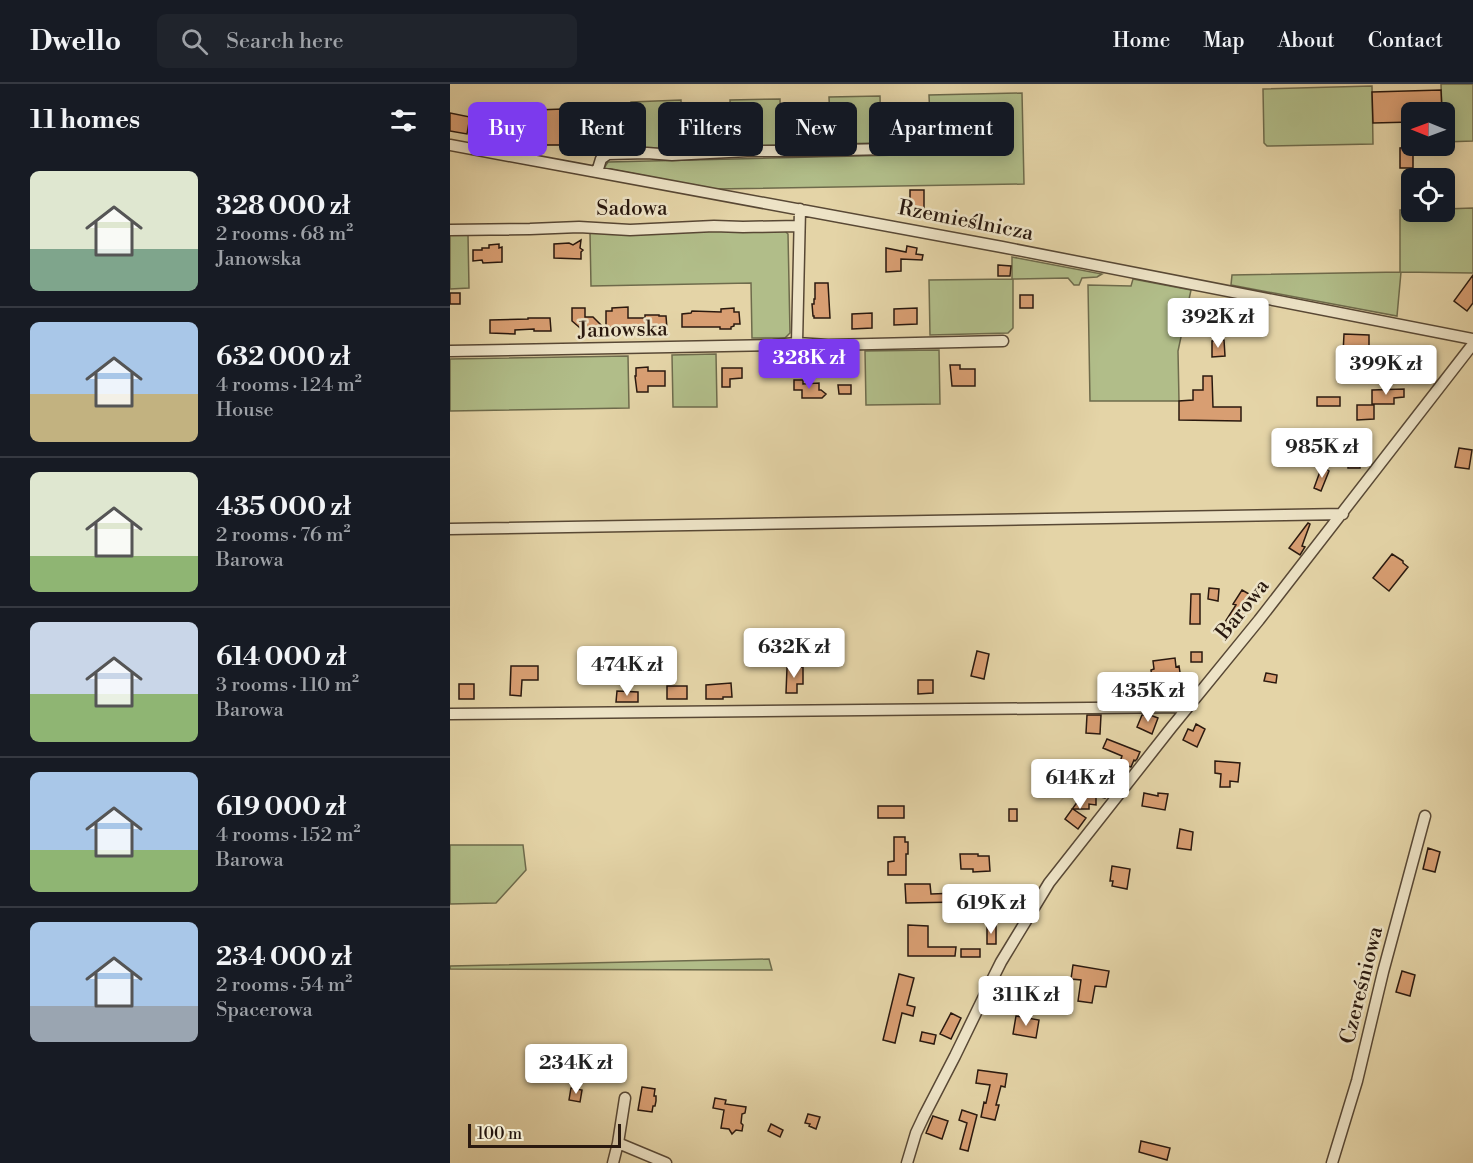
<!DOCTYPE html>
<html lang="en">
<head>
<meta charset="utf-8">
<style>
	:root { --surface:#171b24; --page:#20242c; --text:#f1f3f6; --muted:#9ea1a6; --line:#363941; --accent:#7c3aed }
	body { margin:0; font-family:"Libre Bodoni",serif; background:var(--page); color:var(--text); height:100vh; display:flex; flex-direction:column; font-size:22px; white-space:nowrap }
	* { box-sizing:border-box; margin:0 }
	p { font-size:20px; color:var(--muted) }
	.icon { flex:none; width:33px; height:33px; fill:none; stroke:currentColor; stroke-width:2; stroke-linecap:round; stroke-linejoin:round }
	.map { position:relative; flex:1; overflow:hidden }
	.side { display:flex; flex-direction:column; background:var(--surface); width:450px }
	.side>* { flex:none }
	.banner { position:absolute; left:18px; top:18px; width:570px; height:54px; display:flex; gap:12px }
	.needle { width:39px; rotate:271deg }
	.tools { position:absolute; left:951px; top:18px; display:grid; gap:12px }
	.tools a { display:grid; place-items:center; width:54px; height:54px; border-radius:9px; background:var(--surface); box-shadow:0 3px 15px #0003; font-size:30px }
	.scale { position:absolute; left:18px; bottom:15px; width:153px; box-sizing:border-box; padding-left:6px; border:3px solid #2a190f; border-top:0; font-size:16px; line-height:21px; white-space:nowrap; color:#2a190f; -webkit-text-stroke:4px #ede3c6; paint-order:stroke }
	.price { position:absolute; translate:-50% -51px; padding:0 14px; border-radius:6px; background:#fff; color:#222; font-size:20px; line-height:39px; filter:drop-shadow(0 2px 3px #0008) }
	.price::after { content:''; position:absolute; left:50%; top:36px; width:18px; height:14px; margin-left:-9px; background:inherit; clip-path:polygon(0 0,100% 0,50% 100%) }
	.price.current { background:var(--accent); color:#fff }
	ul { padding:0; list-style:none }
	li { display:flex; align-items:center; gap:18px; height:150px; padding:0 30px }
	li+li { border-top:2px solid var(--line) }
	li span { display:grid; place-items:center; flex:none; width:168px; height:120px; border-radius:9px; color:#555 }
	li>.icon { margin-inline-start:auto }
	span .icon { width:72px; height:72px; fill:#fffc; stroke-width:1 }
	li b { font-size:26px }
	h2 { display:flex; justify-content:space-between; align-items:center; height:72px; padding:0 30px; font-size:26px }
	.tag { padding:0 21px; border-radius:9px; background:var(--surface); box-shadow:0 3px 15px #0003; font-size:21px; line-height:54px }
	.tag.current { background:var(--accent); color:#fff }
	header { display:flex; align-items:center; gap:36px; box-sizing:border-box; height:84px; padding:0 30px; background:var(--surface); border-bottom:2px solid var(--line) }
	header strong { font-size:28px }
	nav { display:flex; gap:33px; margin-inline-start:auto; font-size:21px }
	.search { width:420px; height:54px; background:var(--page); display:flex; align-items:center; gap:15px; box-sizing:border-box; padding:0 21px; border-radius:9px; color:var(--muted); font-size:22px }
	main { display:flex; flex:1; min-height:0 }
	.map>svg:first-child { display:block }
	.green { fill:#b1bd89; stroke:#6e6b4c; stroke-width:1.5 }
	.building { fill:#d89e72; stroke:#2a190f; stroke-width:1.5 }
	.lines { fill:none; stroke-linecap:round; stroke-linejoin:round }
	.minor-casing { stroke:#584835; stroke-width:13 }
	.minor { stroke:#ede3c6; stroke-width:10 }
	.labels { text-anchor:middle; stroke-width:5; stroke-linejoin:round; paint-order:stroke }
	.street-label { font-size:21px; fill:#2a190f; stroke:#ede3c6 }
</style>
</head>
<body>
<header>
<strong>Dwello</strong>
<div class="search"><svg class="icon" aria-label="search" viewBox="0 0 24 24"><circle cx="10" cy="10" r="6"/><path d="M15 15l6 6"/></svg>Search here</div>
<nav><a>Home</a><a>Map</a><a>About</a><a>Contact</a></nav>
</header>
<main>
<section class="side">
<h2>11 homes<svg class="icon" aria-label="filters" viewBox="0 0 24 24"><path d="M4 7h16M4 17h16"/><circle cx="9" cy="7" r="2"/><circle cx="15" cy="17" r="2"/></svg></h2>
<ul>
<li><span style="background:linear-gradient(#dfe7d0 65%,#7fa58c 0)"><svg class="icon" aria-label="home" viewBox="0 0 24 24"><path d="M3 11l9-7 9 7M6 9v11h12V9"/></svg></span><div><b>328 000 zł</b><p>2 rooms · 68 m²</p><p>Janowska</p></div></li>
<li><span style="background:linear-gradient(#a9c7e8 60%,#c2b280 0)"><svg class="icon" aria-label="home" viewBox="0 0 24 24"><path d="M3 11l9-7 9 7M6 9v11h12V9"/></svg></span><div><b>632 000 zł</b><p>4 rooms · 124 m²</p><p>House</p></div></li>
<li><span style="background:linear-gradient(#dfe7d0 70%,#8fb573 0)"><svg class="icon" aria-label="home" viewBox="0 0 24 24"><path d="M3 11l9-7 9 7M6 9v11h12V9"/></svg></span><div><b>435 000 zł</b><p>2 rooms · 76 m²</p><p>Barowa</p></div></li>
<li><span style="background:linear-gradient(#c9d6e8 60%,#8fb573 0)"><svg class="icon" aria-label="home" viewBox="0 0 24 24"><path d="M3 11l9-7 9 7M6 9v11h12V9"/></svg></span><div><b>614 000 zł</b><p>3 rooms · 110 m²</p><p>Barowa</p></div></li>
<li><span style="background:linear-gradient(#a9c7e8 65%,#8fb573 0)"><svg class="icon" aria-label="home" viewBox="0 0 24 24"><path d="M3 11l9-7 9 7M6 9v11h12V9"/></svg></span><div><b>619 000 zł</b><p>4 rooms · 152 m²</p><p>Barowa</p></div></li>
<li><span style="background:linear-gradient(#a9c7e8 70%,#9aa5b1 0)"><svg class="icon" aria-label="home" viewBox="0 0 24 24"><path d="M3 11l9-7 9 7M6 9v11h12V9"/></svg></span><div><b>234 000 zł</b><p>2 rooms · 54 m²</p><p>Spacerowa</p></div></li>
</ul>
</section>
<div class="map">
<svg width="1023" height="1079" viewBox="0 0 1023 1079">
	<rect width="100%" height="100%" fill="#e4d4a7"/>
	<filter id="stains"><feTurbulence type="fractalNoise" baseFrequency=".00333" numOctaves="4"/><feColorMatrix values="0 0 0 0 .2 0 0 0 0 .09 0 0 0 0 .02 0 0 0 .5 -.17"/></filter>
	<radialGradient id="worn" r=".72"><stop offset=".6" stop-color="#630" stop-opacity="0"/><stop offset="1" stop-color="#630" stop-opacity=".3"/></radialGradient>
	<path class="green" d="M991,0h32v57l-28,1 -1,-30h-2z
		M922,2l1,58 -106,2 -3,-3 -1,-54z
		M572,9l2,91 -310,5 -110,-21 4,-6 376,-9 -1,-19 -15,1 -6,6 -31,1 -2,-47z
		M430,12l1,47 -50,1 -2,-47z
		M330,15l1,46 -49,2 -2,-47z
		M231,16l1,48 -49,1 -2,-47z
		M1023,124v65l-72,-1 -4,44 -166,-31 1,-10 168,-3v-62h11l1,2h32l1,-3z
		M334,146l4,4 2,99 -5,5h-33l-1,-55 -160,3 -1,-53z
		M0,151h18l1,53 -19,1z
		M562,173l90,17 -5,3 -15,1 -3,7h-5l-6,-7 -55,1v49l-5,5 -78,2 -1,-55 83,-1z
		M683,195l58,11 -13,61 1,50h-89l-2,-116 43,1z
		M489,266l1,54 -74,1 -1,-54z
		M266,270l1,53h-44l-1,-52z
		M178,272l1,52 -179,3v-52z
		M0,761h73l3,25 -30,33 -46,1z
		M319,875l3,11 -322,-1v-3z"/>
	<path class="building" d="M991,6l1,22h-30v10l-39,1 -1,-31z
		M113,25l1,24h-3l1,12h-25l-1,-35z
		M0,29l20,4 -3,17 -17,-3z
		M361,30l1,15h-10v10h-13v-10h-2v-14z
		M46,38l26,4 -3,17 -26,-4z
		M257,39v3h9v14l-28,1v-14l9,-1v-2z
		M170,42v17l-25,1 -1,-17z
		M963,63v21h-13v-20z
		M460,106h14v18l-14,1z
		M131,156l-1,8 3,2 -2,2v7l-27,-1v-14l15,-1 4,2z
		M49,160v4l3,-1v15l-19,1 -1,-3 -9,1v-11h9v-2h7v-3z
		M457,162l10,2 -1,6 7,1 -1,5 -21,-1v12l-15,1v-24l20,4z
		M548,181l13,1 -1,10h-12z
		M1023,191v28l-6,8 -13,-10z
		M365,199h13l2,35h-16v-2h-1l-1,-12h2v-5h1z
		M0,209h10v11h-10z
		M570,211h13v13h-13z
		M178,223v11h17v-3h14v1h7l1,13 -61,-2v-16h6v-3z
		M122,224h13v9h8l10,10 -9,1v3h-2l-2,2h-4l-14,-12z
		M284,224v4h5l1,12h-6v2l-3,1v2h-11v-2h-38v-13l9,-1 1,-2 29,1v-3z
		M467,224v16l-23,1v-16z
		M422,229v15l-20,1v-15z
		M78,234h22l1,13h-17v-2l-19,1v4l-25,-1v-13l38,-1z
		M894,250l25,1v25l-13,-1v15h-14z
		M774,256l1,16 -13,1v-16z
		M948,269h10l2,26h-3v4h-10v-11h-20v-12h21z
		M500,281h10v4h15v17h-23z
		M198,283v4h17v15h-17v6h-11l-2,-16h1v-8z
		M272,284h20v10l-12,1v8h-8z
		M753,292h9l1,31h28v14l-62,-1v-19l14,-1v-10h10z
		M344,296h9v4l16,-1v7h2l5,4 -4,4h-20v-8h-8z
		M388,301h13v9h-12z
		M954,305v8l-10,1v6h-22v-14z
		M867,313h23v9h-23z
		M907,321h17v14l-17,1z
		M880,350h17l1,5 19,1v18h-7v10h-12v-2h-18z
		M1009,364l13,2 -3,19 -14,-2z
		M872,382l7,5 -8,20 -7,-3z
		M858,439l2,1 -8,22 3,1 -5,8 -11,-7z
		M942,470l11,7v2l5,4 -19,24 -16,-13z
		M759,504l10,1 -1,12 -10,-2z
		M792,506l14,8 -21,30 -10,-6 11,-17 -3,-1z
		M741,510h9v30h-10z
		M527,567l12,3 -5,25 -13,-3z
		M741,568h11v10h-11z
		M725,574l1,9 3,-1 2,13 -25,4v-5h-4l-1,-8 3,-1 -1,-8z
		M61,582h27v14h-16l-1,16 -11,-1z
		M345,583h8v17h-6v9h-11l1,-25h8z
		M816,589l11,2 -1,8 -12,-2z
		M468,596h15v13l-15,1z
		M281,599l1,14h-9v2h-17v-14z
		M9,600h15v15h-15z
		M217,602h20v13h-20z
		M167,607l21,1v10h-22z
		M637,631h14l-1,19 -14,-1z
		M692,631h8l8,3 -6,16 -15,-7z
		M746,640l9,5 -8,18 -14,-7 5,-11 5,2z
		M657,655l33,13 -3,7 -2,2 -1,-1 -3,7 -8,-3 1,-3 -3,-2 1,-3 -19,-8z
		M765,677l25,2 -2,19 -8,-1v6h-10l1,-13 -6,-1z
		M651,699l8,3 -4,12 -12,-3 3,-8 4,1z
		M694,709l14,3v-3l10,1 -3,16 -23,-4z
		M628,711l18,1v9l-7,-1v5h-16l13,9 -8,11 -13,-10 13,-18z
		M428,722h26v12h-26z
		M559,725h8v12h-8z
		M730,745l13,3 -2,18 -14,-2z
		M444,753h11v5h3v12h-2v21h-18v-13l6,-1z
		M978,764l12,4 -5,20 -12,-3z
		M510,770h18v2h11l1,15 -17,1v-3h-12z
		M662,782l18,3 -3,20 -15,-3 1,-5h-3z
		M455,800h25l1,10 27,-1v9l-52,1z
		M506,828l21,1v8l-22,-1z
		M458,841l20,1v21h28l-1,9h-47z
		M537,841l9,1v18h-9z
		M511,865h19v8h-19z
		M623,881l36,6 -3,16 -11,-1 -3,17 -14,-2 3,-21 -10,-1z
		M952,887l13,4 -5,21 -14,-4z
		M449,890l15,4 -7,27 8,2 -2,9 -11,-3 -7,30 -12,-3z
		M501,929l10,5 -10,21 -11,-5z
		M566,932l23,4 -3,18 -23,-4z
		M472,948l14,3 -2,9 -14,-3z
		M528,986l29,4 -2,13 -4,-1 -5,19h3l-4,15 -14,-3 3,-15 2,1 4,-18 -14,-2z
		M192,1003l13,2 -1,7h2v5l-1,5h-2l-1,6 -14,-2z
		M121,1004l11,2 -2,12 -11,-2z
		M265,1014l11,2 -1,4 21,3 -1,6 -3,1 -1,9 2,2 -1,6 -6,-1 -4,4 -3,-5 -8,-1 3,-18 -11,-2z
		M512,1026l15,5 -9,36 -8,-2 7,-26 -8,-3z
		M358,1030l12,3 -4,12 -7,-3 1,-2 -5,-1z
		M483,1032l15,5 -6,18 -16,-6z
		M321,1040l12,6 -3,7 -12,-6z
		M691,1057l29,7 -3,12 -28,-8z"/>
	<g class="lines">
		<defs>
			<path id="minor" d="M0,61l552,102 471,92
				M147,88l4,-13 7,-5 39,-1 25,2 75,-4h50l181,-4
				M0,146l80,-1 49,-2 51,3 84,-4 29,1 55,-1
				M347,259l3,-134
				M0,267l323,-6 24,-2 31,2 175,-4
				M0,445l893,-15
				M0,630l738,-7
				M168,1059l48,20
				M163,1079l5,-20 7,-45
				M457,1079l9,-30 8,-17 31,-60 34,-70 12,-24 48,-79 122,-155 88,-108 214,-276
				M882,1079l25,-82 26,-109 42,-156"/>
		</defs>
		<use href="#minor" class="minor-casing"/>
		<use href="#minor" class="minor"/>
	</g>
	<g class="labels">
		<g class="street-label">
			<text x="182" y="131">Sadowa</text>
			<text transform="translate(516 136) rotate(11)" y="7">Rzemieślnicza</text>
			<text transform="translate(173 245) rotate(-1)" y="7">Janowska</text>
			<text transform="translate(792 525) rotate(-51)" y="7">Barowa</text>
			<text transform="translate(911 901) rotate(-76)" y="7">Czereśniowa</text>
		</g>
	</g>
	<rect width="100%" height="100%" filter="url(#stains)"/>
	<rect width="100%" height="100%" fill="url(#worn)"/>
</svg>
<div class="tools">
<a><svg class="needle" viewBox="-14 -14 28 28"><path d="M0-13l5 13h-10z" fill="#e53935"/><path d="M0 13l5-13h-10z" fill="#9ea1a6"/></svg></a>
<a><svg class="icon" aria-label="locate" viewBox="0 0 24 24"><circle cx="12" cy="12" r="6"/><path d="M12 2v4M12 18v4M2 12h4M18 12h4"/></svg></a>
</div>
<div class="scale">100 m</div>
<b class="price" style="left:768px;top:265px">392K zł</b>
<b class="price current" style="left:359px;top:306px">328K zł</b>
<b class="price" style="left:936px;top:312px">399K zł</b>
<b class="price" style="left:872px;top:395px">985K zł</b>
<b class="price" style="left:344px;top:595px">632K zł</b>
<b class="price" style="left:177px;top:613px">474K zł</b>
<b class="price" style="left:698px;top:639px">435K zł</b>
<b class="price" style="left:630px;top:726px">614K zł</b>
<b class="price" style="left:541px;top:851px">619K zł</b>
<b class="price" style="left:576px;top:943px">311K zł</b>
<b class="price" style="left:126px;top:1011px">234K zł</b>
<div class="banner">
<a class="tag current">Buy</a>
<a class="tag">Rent</a>
<a class="tag">Filters</a>
<a class="tag">New</a>
<a class="tag">Apartment</a>
</div>
</div>
</main>
</body>
</html>
